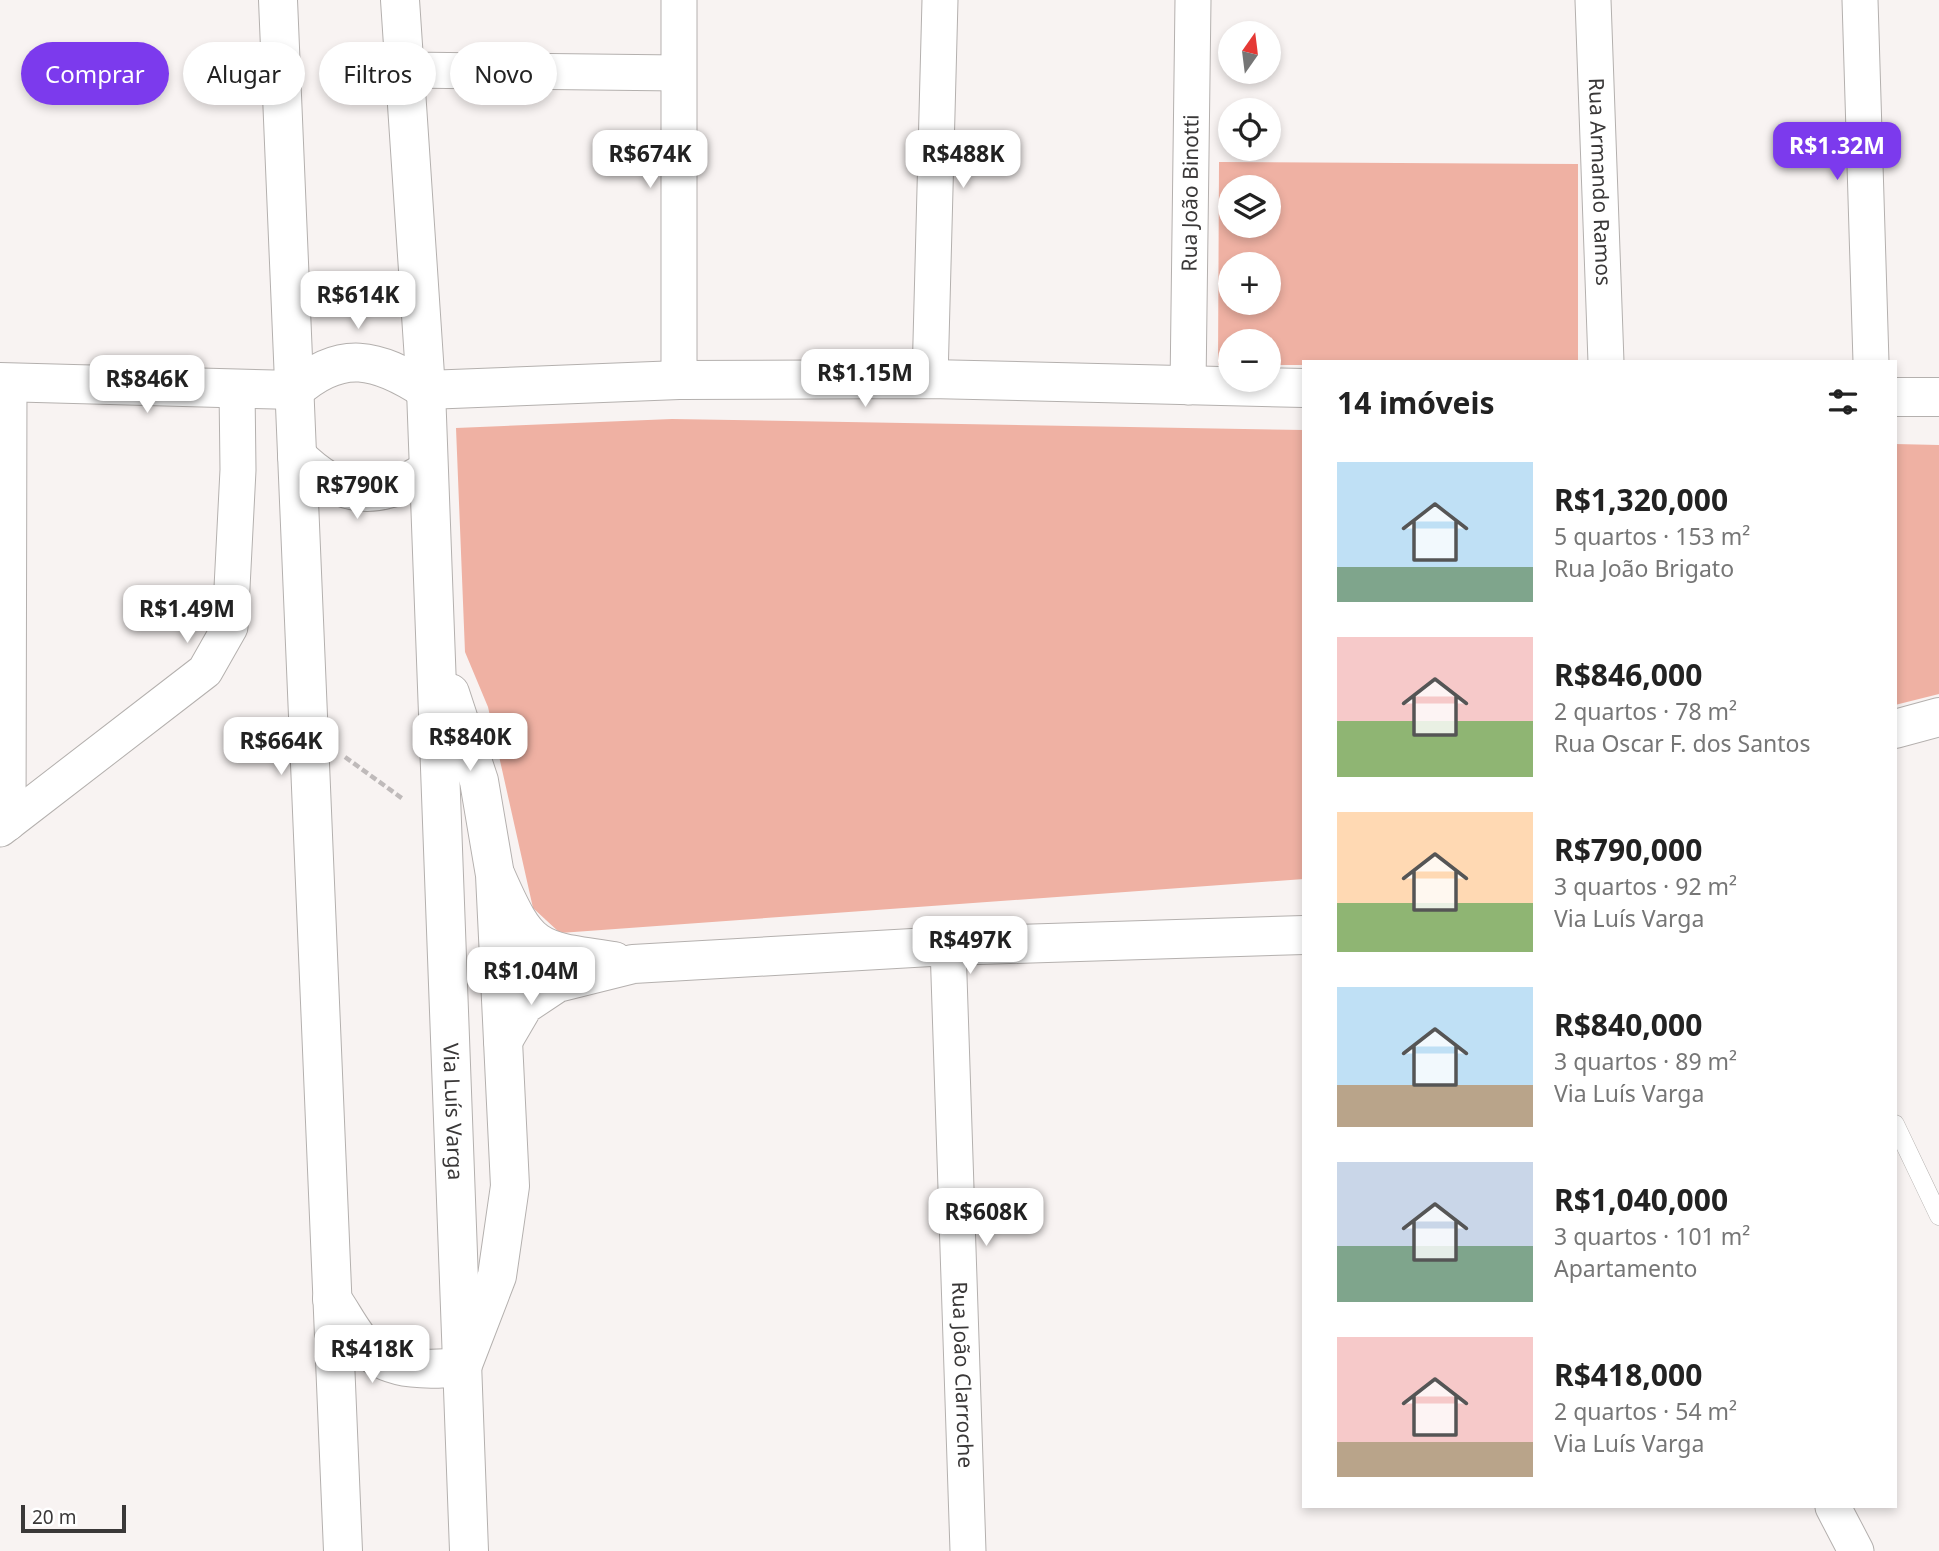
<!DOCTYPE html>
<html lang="pt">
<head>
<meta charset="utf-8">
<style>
	:root { --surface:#fff; --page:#f2f2f2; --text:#222; --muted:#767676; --accent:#7c3aed }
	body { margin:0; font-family:"Noto Sans",sans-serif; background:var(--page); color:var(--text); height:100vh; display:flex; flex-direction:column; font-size:26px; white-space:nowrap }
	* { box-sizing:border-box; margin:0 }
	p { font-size:23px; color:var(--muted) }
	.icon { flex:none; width:38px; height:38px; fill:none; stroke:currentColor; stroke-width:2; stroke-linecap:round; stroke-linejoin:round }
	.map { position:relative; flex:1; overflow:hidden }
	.side { position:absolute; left:1302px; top:360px; width:595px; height:1148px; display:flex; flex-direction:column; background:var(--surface); border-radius:0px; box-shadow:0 4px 10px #0003 }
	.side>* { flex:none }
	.banner { position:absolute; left:21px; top:42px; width:665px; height:63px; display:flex; gap:14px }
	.needle { width:46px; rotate:14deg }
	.buttons { position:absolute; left:1218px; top:21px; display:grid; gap:14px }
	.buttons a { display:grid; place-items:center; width:63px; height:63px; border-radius:50%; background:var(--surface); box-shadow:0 4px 10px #0003; font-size:35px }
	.scale { position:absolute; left:21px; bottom:18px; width:105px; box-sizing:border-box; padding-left:7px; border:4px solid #3a3838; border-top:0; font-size:19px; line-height:24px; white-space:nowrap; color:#3a3838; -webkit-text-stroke:5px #fff; paint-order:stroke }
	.price { position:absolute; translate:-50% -60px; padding:0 16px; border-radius:14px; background:#fff; color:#222; font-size:23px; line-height:46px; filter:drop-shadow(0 2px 4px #0008) }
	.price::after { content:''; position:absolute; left:50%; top:42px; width:21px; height:16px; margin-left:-10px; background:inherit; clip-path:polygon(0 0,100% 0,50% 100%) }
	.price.selected { background:var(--accent); color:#fff }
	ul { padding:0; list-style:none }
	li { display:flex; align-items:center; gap:21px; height:175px; padding:0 35px }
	li span { display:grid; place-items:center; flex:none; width:196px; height:140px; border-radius:0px; color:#555 }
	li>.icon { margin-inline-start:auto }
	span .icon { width:84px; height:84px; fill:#fffc; stroke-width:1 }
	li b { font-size:30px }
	h2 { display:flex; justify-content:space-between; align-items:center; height:84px; padding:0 35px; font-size:30px }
	.pill { padding:0 24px; border-radius:32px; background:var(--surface); box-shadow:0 4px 10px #0003; font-size:24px; line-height:63px }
	.pill.selected { background:var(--accent); color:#fff }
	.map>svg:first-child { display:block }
	.green { fill:#efb1a3; fill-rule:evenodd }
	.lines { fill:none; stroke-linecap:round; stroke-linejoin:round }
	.service-casing { stroke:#b4b0ae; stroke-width:19 }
	.minor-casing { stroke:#b4b0ae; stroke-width:37 }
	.tertiary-casing { stroke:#b4b0ae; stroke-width:40 }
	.secondary-casing { stroke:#b4b0ae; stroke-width:40 }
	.path { stroke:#bfbaba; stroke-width:4.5; stroke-dasharray:7 3.5; stroke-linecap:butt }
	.service { stroke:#fff; stroke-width:18 }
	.minor { stroke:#fff; stroke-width:35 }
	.tertiary { stroke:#fff; stroke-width:38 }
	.secondary { stroke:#fff; stroke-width:38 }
	.labels { text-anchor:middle; stroke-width:6; stroke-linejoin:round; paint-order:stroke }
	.street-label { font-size:21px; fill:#3a3838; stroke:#fff }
</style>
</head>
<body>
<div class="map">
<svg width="1939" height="1551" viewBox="0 0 1939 1551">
	<rect width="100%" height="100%" fill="#f8f3f2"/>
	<path class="green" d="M1219,162l359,2v198h-274v3h-35v-24h-39v24h-12zM1230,187h39v39h-39zM1230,264h39v39h-39z
		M672,419l632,11v449l-744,54 -27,-25 -45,-201 -23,-55 -9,-224z
		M1895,444l44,1v249l-44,11z"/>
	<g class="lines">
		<defs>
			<path id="service" d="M1895,1124l44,92"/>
			<g id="minor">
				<path id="s1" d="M1593,0l13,362"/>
				<path d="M1860,0l11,362"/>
				<path d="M407,70l271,3"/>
				<path d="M930,379l10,-379"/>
				<path d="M679,380v-380"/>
				<path id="s2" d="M1188,387l5,-387"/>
				<path d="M8,823l1,-441"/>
				<path d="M0,829l205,-158 25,-44 8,-157 -1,-82"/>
				<path id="s3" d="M948,946l20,605"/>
				<path d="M1833,1507l23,44"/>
			</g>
			<path id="tertiary" d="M0,382l295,8
				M426,390l253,-10 251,-1 374,9
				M1895,397h44
				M1895,729l44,-12
				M496,876c33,75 38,74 118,85
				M503,1041l21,-36 33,-22 76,-19 315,-18 356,-11"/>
			<g id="secondary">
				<path d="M278,0l65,1551"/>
				<path id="s4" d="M400,0l26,390 43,1161"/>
				<path d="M295,390c46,-41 82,-32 131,0"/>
				<path d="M297,456c43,43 81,47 131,14"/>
				<path d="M332,1299c11,15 21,37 35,50 25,23 65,21 95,18l35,-91 13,-90 -15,-311 -16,-94 -29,-88"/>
			</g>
		</defs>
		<use href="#service" class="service-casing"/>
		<use href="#minor" class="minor-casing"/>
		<use href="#tertiary" class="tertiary-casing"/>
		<use href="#secondary" class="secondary-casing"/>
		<path class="path" d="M345,757l58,42"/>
		<use href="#service" class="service"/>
		<use href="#minor" class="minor"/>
		<use href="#tertiary" class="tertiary"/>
		<use href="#secondary" class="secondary"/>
	</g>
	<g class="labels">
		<g class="street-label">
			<text dy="7" stroke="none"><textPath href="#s1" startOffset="182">Rua Armando Ramos</textPath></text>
			<text dy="7" stroke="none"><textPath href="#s2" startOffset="194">Rua João Binotti</textPath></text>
			<text dy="7" stroke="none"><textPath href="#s4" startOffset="1113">Via Luís Varga</textPath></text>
			<text dy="7" stroke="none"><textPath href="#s3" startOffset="429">Rua João Clarroche</textPath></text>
		</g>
	</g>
</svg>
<div class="buttons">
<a><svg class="needle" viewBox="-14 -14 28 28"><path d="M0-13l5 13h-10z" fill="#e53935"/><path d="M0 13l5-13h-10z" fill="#767676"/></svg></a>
<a><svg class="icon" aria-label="locate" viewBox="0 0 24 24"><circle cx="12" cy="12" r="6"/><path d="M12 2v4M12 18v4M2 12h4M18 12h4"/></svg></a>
<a><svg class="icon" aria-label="layers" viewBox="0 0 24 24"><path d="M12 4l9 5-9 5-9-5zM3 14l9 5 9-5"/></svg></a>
<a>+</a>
<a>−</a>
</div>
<div class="scale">20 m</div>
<b class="price selected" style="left:1837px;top:182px">R$1.32M</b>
<b class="price" style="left:650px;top:190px">R$674K</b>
<b class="price" style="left:963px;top:190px">R$488K</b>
<b class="price" style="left:358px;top:331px">R$614K</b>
<b class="price" style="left:865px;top:409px">R$1.15M</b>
<b class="price" style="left:147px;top:415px">R$846K</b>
<b class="price" style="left:357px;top:521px">R$790K</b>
<b class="price" style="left:187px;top:645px">R$1.49M</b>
<b class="price" style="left:470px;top:773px">R$840K</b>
<b class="price" style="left:281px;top:777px">R$664K</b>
<b class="price" style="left:970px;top:976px">R$497K</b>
<b class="price" style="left:531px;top:1007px">R$1.04M</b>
<b class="price" style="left:986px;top:1248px">R$608K</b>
<b class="price" style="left:372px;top:1385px">R$418K</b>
<div class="banner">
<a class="pill selected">Comprar</a>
<a class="pill">Alugar</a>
<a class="pill">Filtros</a>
<a class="pill">Novo</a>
</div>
<section class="side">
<h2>14 imóveis<svg class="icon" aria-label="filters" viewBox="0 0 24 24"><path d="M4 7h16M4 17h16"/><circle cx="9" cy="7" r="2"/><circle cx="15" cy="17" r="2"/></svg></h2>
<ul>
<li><span style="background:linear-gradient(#bfe0f5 75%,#7fa58c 0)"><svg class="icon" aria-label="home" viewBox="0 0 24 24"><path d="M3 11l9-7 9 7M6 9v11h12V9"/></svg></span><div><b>R$1,320,000</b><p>5 quartos · 153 m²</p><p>Rua João Brigato</p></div></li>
<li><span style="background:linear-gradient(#f6c9c9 60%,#8fb573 0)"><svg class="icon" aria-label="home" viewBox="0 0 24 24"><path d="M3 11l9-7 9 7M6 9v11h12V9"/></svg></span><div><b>R$846,000</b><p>2 quartos · 78 m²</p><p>Rua Oscar F. dos Santos</p></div></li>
<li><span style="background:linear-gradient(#ffd9b3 65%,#8fb573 0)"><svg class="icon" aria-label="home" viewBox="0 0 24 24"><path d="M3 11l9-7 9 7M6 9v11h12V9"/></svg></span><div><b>R$790,000</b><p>3 quartos · 92 m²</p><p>Via Luís Varga</p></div></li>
<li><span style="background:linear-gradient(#bfe0f5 70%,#b9a48a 0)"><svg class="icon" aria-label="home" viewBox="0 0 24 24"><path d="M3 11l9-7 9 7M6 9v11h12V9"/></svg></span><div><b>R$840,000</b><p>3 quartos · 89 m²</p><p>Via Luís Varga</p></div></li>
<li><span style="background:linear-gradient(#c9d6e8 60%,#7fa58c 0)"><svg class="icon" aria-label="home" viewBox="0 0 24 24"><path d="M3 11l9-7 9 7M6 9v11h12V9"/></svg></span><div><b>R$1,040,000</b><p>3 quartos · 101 m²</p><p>Apartamento</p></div></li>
<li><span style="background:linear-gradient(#f6c9c9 75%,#b9a48a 0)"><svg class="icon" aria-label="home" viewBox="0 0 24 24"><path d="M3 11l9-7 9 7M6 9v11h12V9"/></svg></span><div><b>R$418,000</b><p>2 quartos · 54 m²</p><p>Via Luís Varga</p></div></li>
</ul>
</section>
</div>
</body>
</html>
